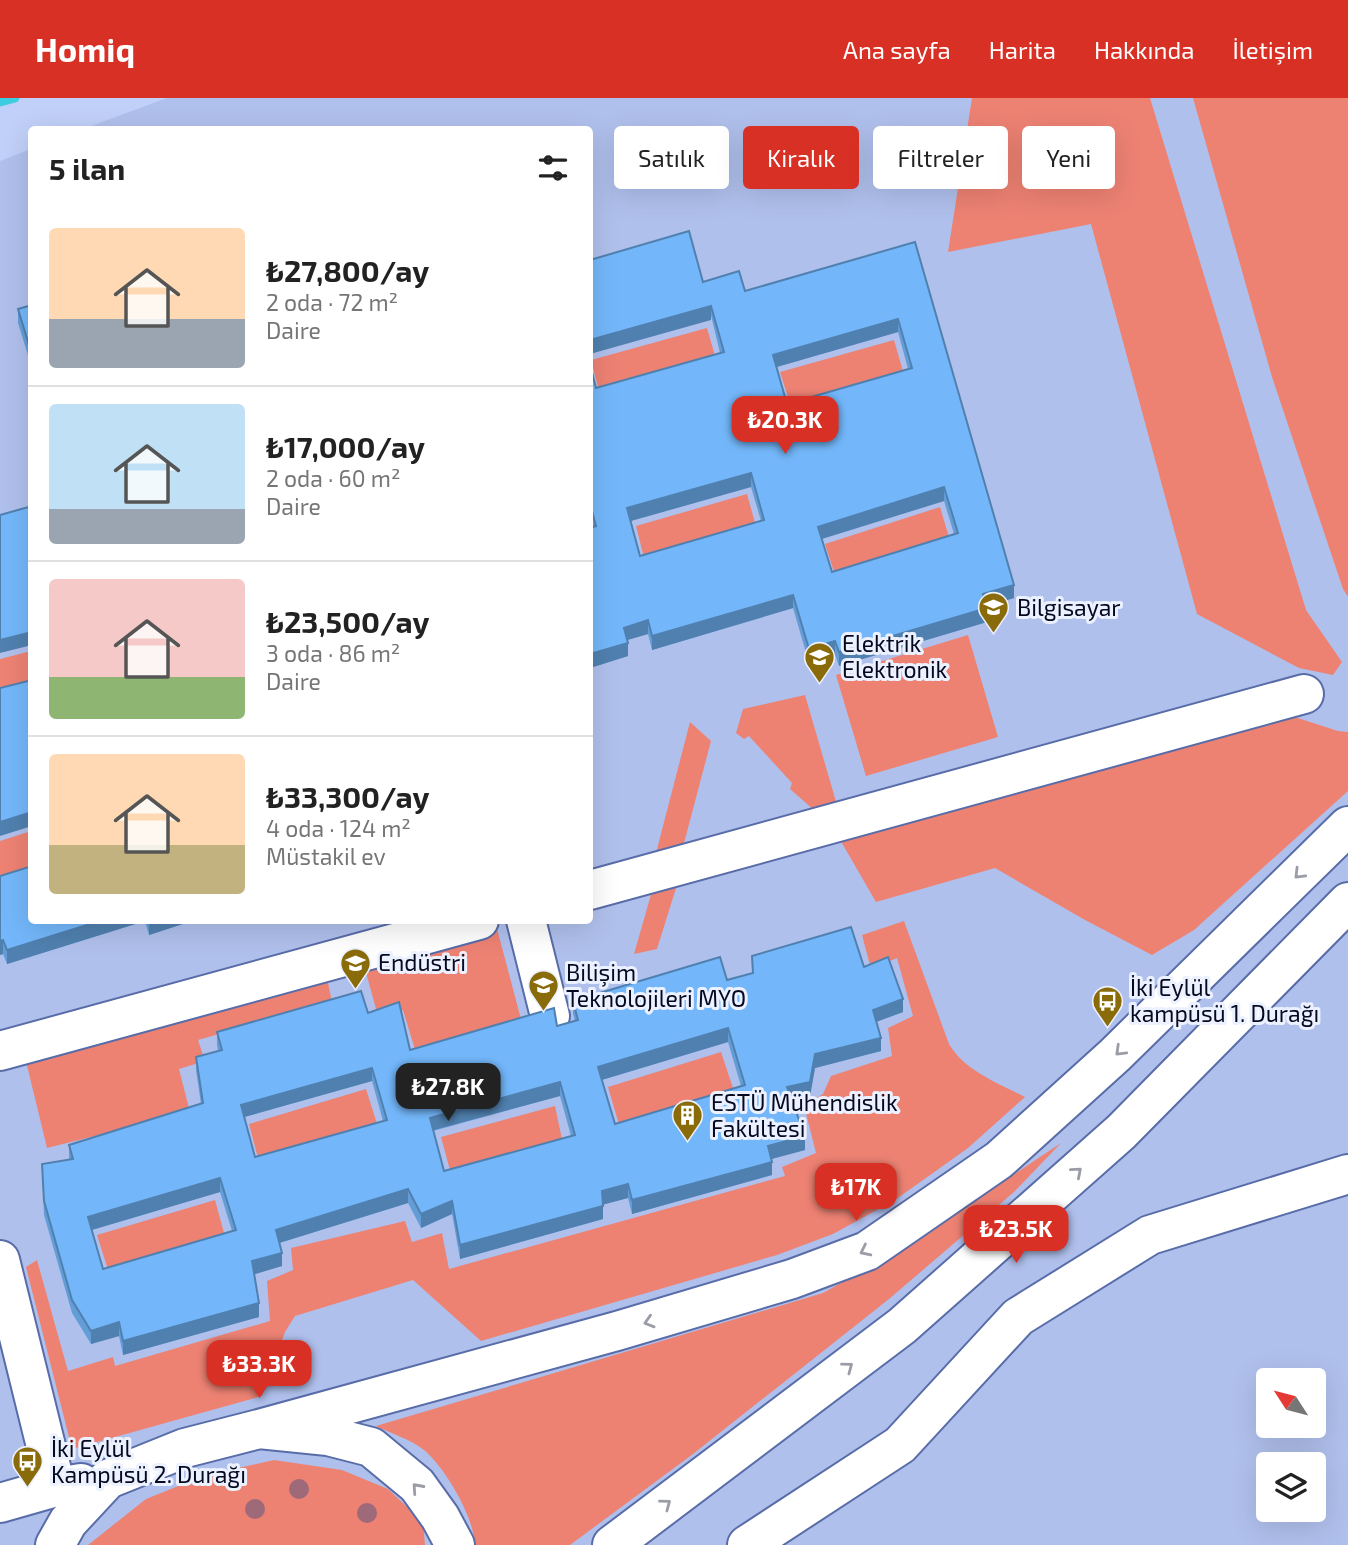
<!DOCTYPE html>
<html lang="tr">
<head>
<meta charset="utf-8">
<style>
	:root { --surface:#fff; --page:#f6f6f6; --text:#222; --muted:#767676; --line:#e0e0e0; --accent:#d93025 }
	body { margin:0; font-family:"Exo 2",sans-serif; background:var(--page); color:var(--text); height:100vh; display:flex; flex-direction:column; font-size:26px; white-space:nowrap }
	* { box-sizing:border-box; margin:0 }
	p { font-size:23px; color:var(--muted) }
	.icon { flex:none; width:38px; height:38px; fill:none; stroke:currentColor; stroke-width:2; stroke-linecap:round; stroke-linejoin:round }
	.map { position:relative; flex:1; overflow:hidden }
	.sheet { position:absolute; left:28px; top:28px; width:565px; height:798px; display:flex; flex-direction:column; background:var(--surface); border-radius:7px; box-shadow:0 7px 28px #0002 }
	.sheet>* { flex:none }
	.guide { position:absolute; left:614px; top:28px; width:628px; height:63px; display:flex; gap:14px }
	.needle { width:46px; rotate:306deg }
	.controls { position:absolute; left:1256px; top:1270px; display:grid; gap:14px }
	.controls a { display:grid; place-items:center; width:70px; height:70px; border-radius:7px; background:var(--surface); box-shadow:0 7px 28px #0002; font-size:35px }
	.price { position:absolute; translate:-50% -60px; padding:0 16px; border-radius:14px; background:var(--accent); color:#fff; font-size:23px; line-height:46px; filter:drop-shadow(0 2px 4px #0008) }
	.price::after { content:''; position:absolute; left:50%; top:42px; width:21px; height:16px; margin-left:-10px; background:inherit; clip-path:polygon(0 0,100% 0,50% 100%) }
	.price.active { background:#222; color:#fff }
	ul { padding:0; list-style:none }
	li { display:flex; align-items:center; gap:21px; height:175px; padding:0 21px }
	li+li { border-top:2px solid var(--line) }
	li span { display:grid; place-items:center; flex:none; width:196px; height:140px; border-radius:7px; color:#555 }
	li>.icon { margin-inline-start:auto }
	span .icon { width:84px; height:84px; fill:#fffc; stroke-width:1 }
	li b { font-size:30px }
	h2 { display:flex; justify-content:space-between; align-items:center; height:84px; padding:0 21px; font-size:30px }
	.pill { padding:0 24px; border-radius:7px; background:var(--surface); box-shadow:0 7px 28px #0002; font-size:24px; line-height:63px }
	.pill.active { background:var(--accent); color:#fff }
	header { display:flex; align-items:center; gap:42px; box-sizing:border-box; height:98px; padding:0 35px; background:var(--accent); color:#fff }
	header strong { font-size:33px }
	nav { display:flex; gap:38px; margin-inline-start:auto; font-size:24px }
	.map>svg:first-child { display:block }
	.built { fill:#b0c0ec; fill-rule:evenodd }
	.green { fill:#ed8273 }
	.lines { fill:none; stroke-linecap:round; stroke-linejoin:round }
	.stream { stroke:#3ecce0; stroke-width:9 }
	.minor-casing { stroke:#586ca8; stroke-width:42 }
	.minor { stroke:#fff; stroke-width:38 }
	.tree { fill:#9e6978 }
	.wall { fill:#639dd7; fill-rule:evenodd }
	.shaded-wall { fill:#5080af }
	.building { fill:#73b7fa; stroke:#5080af; stroke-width:2; fill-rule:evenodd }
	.oneway { stroke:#9b9da6 }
	.labels { text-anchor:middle; stroke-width:6; stroke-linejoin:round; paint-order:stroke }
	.poi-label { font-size:23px; fill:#050920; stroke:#ecf1ff; text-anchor:start }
</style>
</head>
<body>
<header>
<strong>Homiq</strong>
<nav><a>Ana sayfa</a><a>Harita</a><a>Hakkında</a><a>İletişim</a></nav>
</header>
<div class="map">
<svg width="1348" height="1447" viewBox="0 0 1348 1447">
	<rect width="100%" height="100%" fill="#c1d0f8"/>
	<path class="built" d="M167,0h1181v1447h-1348v-1384l31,-12 1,771h558v-790l-507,-1zM1269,1283h45v45h-45zM1269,1367h45v45h-45z"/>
	<path class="green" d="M972,0h178l156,512 36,52 -9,13 -34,-7 -102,-54 -106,-390 -143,28z
		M1193,0h155v499l-5,-8 -71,-212z
		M707,230l10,35 -117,32 -9,-35z
		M894,242l11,38 -113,32 -12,-38z
		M747,396l10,36 -112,32 -9,-36z
		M940,409l11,37 -115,34 -11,-34z
		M968,537l30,102 -132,39 -30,-101z
		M31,553v38l-31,7v-37z
		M805,597l32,110 -23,5 -24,-21 2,-6 -43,-47 -5,3 -8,-6 7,-24z
		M1273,612l65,21 10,1v59l-154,139 -42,25 -67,-35 -90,-52 -119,34 -41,-71z
		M690,624l21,19 -28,106 -27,6z
		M31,733v43l-31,10v-43z
		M677,787l-20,64 -23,5 18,-63z
		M495,823l27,102 -106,30 -13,-43 -25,6 -18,-65z
		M904,823l45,123c16,27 49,39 76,53l-57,51 -73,52 -62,34 -56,21 -296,86 -68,-61 -118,36 -10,16 -23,64 -190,53 -46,-182 11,-7 31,111 45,-14 2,9 155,-45 -3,-40 26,-11 -2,-22 114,-27 7,21 30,-9 7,36 336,-93 -3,-9 34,-14 -12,-48 19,-11 8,-18 61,-20 -4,-28 25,-12 -16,-58 -26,11 -9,-34z
		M323,861l9,43 -134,38 7,21 -26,8 11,43 -143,36 -24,-99z
		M721,954l14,42 -115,34 -12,-41z
		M366,991l13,41 -120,32 -10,-38z
		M555,1008l8,38 -112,30 -10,-37z
		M1061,1045l-47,49 -125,107 -196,155 -123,91h-95c-1,-28 -29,-76 -51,-95 -12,-10 -34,-17 -48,-24l447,-133 84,-47z
		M215,1102l11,40 -117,33 -12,-38z
		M274,1362l68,10 46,19 35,33 2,23h-337l58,-46 57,-23z"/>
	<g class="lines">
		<path class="stream" d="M0,4l15,-4"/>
		<defs>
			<path id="minor" d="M590,792l714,-196
				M526,822l24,96
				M0,953l479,-131
				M0,1162l56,227
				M259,1331l358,-98 175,-52 75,-28 132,-91 116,-105 233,-229
				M0,1405l56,-16 25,-4
				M55,1447l13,-23 40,-43 77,-31 74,-19 69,7 43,11 46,38 23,32 15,28
				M612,1447l290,-219 219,-194 227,-230
				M747,1447l153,-100 118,-128 132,-82 198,-61"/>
		</defs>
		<use href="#minor" class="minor-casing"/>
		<use href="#minor" class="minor"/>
	</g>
	<g class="tree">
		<circle cx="299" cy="1391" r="10"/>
		<circle cx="255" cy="1411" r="10"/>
		<circle cx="367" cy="1415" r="10"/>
	</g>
	<path class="wall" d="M915,144l99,356 -27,8v16l-148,44 -4,-11 -26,8 -16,-55 -141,42 -4,-16 -21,6 1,16 -38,12v-140l2,-1 -2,-9v-152l6,22 124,-35 -17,-71 42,9zM898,234l10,37 -121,35 -10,-37zM751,389l10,34 -121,35 -9,-35zM944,403l10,33 -122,38 -10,-33z
		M32,207v63l-14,-45v-14z
		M0,778l32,44h163l-46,15 -4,-14 -138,43 -4,-10 -3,1z
		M864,869l39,45 -27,10 5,29 -66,17 -5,28 -19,4 14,50 -34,9 1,16 -140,39 -4,-16 -25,6v15l-143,40 -8,-45 -31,14 -13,-25 -129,40 3,23 -28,8 5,43 -136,38 -4,-19 -28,8 -19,-31 -28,-98 -2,-51 27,-4v-15l132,-41 -5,-34v-13l22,-6 -1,-6v-13l151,-19 42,37 147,-24 18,-5 -2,-7v-13l154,-21zM728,944l13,44 -126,38 -13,-44zM372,983l11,40 -128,36 -11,-40zM560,998l11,40 -127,35 -11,-40zM220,1094l12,39 -129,38 -11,-39z"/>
	<path class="shaded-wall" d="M711,208v14l-121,34v-14z
		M898,221v13l-125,36v-13z
		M751,375v14l-124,35v-14z
		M944,389v14l-126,39v-13z
		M1014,487v13l-31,9v-13z
		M793,497v13l-141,42v-14z
		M987,510v14l-148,44v-14z
		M648,522v14l-24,7v-13z
		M32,534v13l-32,8v-13z
		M835,543v14l-26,8v-14z
		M628,545v13l-38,12v-14z
		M32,714v14l-32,10v-14z
		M103,822l42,1 -138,43v-14z
		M195,822l-46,15v-14z
		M3,842v14l-3,1v-14z
		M903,901v13l-30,11v-13z
		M728,930v14l-130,39v-14z
		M881,940v13l-66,17 -5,28 -23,5v-14l28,-33z
		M372,970v13l-131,37v-13z
		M560,984v14l-130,35v-13z
		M805,1038v14l-37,10v-14z
		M772,1064v13l-140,39v-14z
		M220,1080v14l-132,39v-14z
		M628,1086v14l-26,7v-14z
		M408,1091v14l-132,41v-14z
		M452,1103v13l-31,14v-14z
		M603,1108v13l-143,40v-14z
		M282,1155v13l-30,9v-14z
		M259,1205v14l-136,38v-14z
		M119,1224v14l-28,8v-13z"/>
	<path class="building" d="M689,133l14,51 36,-11 6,20 170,-49 99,343 -31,9 4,14 -148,44 -4,-11 -26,8 -16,-54 -141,41 -4,-16 -24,8 4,15 -38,11v-126l6,-2 -6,-22v-139l6,23 128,-36 -13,-46 -121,34v-80zM898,221l14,49 -125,36 -14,-49zM751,375l13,47 -124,36 -13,-48zM944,389l14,46 -126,39 -14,-45z
		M32,207v50l-14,-46z
		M32,408v126l-32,8v-125z
		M32,582v132l-32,10v-134z
		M32,768v54h71l-96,30 -4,-10 -3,1v-65z
		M851,829l13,40 24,-10 15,42 -30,11 8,28 -66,16 -5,28 -23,5 18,49 -37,10 4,16 -140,38 -4,-16 -26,7 1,15 -143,39 -8,-44 -31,13 -13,-25 -132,41 6,23 -30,8 7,42 -136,38 -4,-19 -28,9 -19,-31 -28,-99 -2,-37 31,-5 -4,-14 134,-42 -7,-46 26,-7 -5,-18 144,-41 7,22 31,-11 11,48 144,-42 3,18 21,-6 -5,-19 147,-44 7,23 26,-7 -1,-17zM728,930l17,57 -130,39 -17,-57zM372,970l15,52 -132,37 -14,-52zM560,984l15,53 -131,36 -14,-53zM220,1080l16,52 -133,39 -15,-52z"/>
	<defs><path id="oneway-chevron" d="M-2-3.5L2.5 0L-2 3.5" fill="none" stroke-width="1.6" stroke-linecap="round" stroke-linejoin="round" transform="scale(1.75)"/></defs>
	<g class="oneway">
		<use href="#oneway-chevron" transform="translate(1299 776) rotate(135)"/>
		<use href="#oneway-chevron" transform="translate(1120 953) rotate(136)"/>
		<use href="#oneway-chevron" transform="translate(1077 1074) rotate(-41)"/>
		<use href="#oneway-chevron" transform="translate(865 1153) rotate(154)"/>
		<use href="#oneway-chevron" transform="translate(649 1224) rotate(163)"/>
		<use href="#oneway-chevron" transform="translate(848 1269) rotate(-37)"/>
		<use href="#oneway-chevron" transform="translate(417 1390) rotate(-132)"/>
		<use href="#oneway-chevron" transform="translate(666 1406) rotate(-37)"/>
	</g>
	<defs>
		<symbol id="school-pin" viewBox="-11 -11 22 30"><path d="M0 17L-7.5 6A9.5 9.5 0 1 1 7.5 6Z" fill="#896b09" stroke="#ecf1ff"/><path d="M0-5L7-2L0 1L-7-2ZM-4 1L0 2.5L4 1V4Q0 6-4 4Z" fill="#fff"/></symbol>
		<symbol id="bus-pin" viewBox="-11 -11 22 30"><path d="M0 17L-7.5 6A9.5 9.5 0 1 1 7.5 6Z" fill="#896b09" stroke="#ecf1ff"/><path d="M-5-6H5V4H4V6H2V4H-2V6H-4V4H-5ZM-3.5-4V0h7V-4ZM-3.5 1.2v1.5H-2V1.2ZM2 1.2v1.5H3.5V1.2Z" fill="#fff"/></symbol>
		<symbol id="building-pin" viewBox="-11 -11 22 30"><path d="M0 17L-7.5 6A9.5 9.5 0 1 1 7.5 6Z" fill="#896b09" stroke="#ecf1ff"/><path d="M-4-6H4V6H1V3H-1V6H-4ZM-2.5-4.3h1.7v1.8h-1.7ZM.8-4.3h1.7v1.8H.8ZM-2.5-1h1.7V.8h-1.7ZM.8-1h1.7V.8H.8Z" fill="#fff"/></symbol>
	</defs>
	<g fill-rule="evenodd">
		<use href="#school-pin" x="976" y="492" width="35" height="47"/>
		<use href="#school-pin" x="802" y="542" width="35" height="47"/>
		<use href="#school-pin" x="338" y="848" width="35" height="47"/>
		<use href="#school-pin" x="526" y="870" width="35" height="47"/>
		<use href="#bus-pin" x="1090" y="886" width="35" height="47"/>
		<use href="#building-pin" x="670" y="1000" width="35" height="47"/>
		<use href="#bus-pin" x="10" y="1346" width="35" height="47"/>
	</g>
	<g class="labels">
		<g class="poi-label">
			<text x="1017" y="518">Bilgisayar</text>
			<text x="842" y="554">Elektrik<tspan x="842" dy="26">Elektronik</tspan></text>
			<text x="378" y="873">Endüstri</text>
			<text x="566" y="883">Bilişim<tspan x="566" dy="26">Teknolojileri MYO</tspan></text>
			<text x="1130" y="898">İki Eylül<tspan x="1130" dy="26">kampüsü 1. Durağı</tspan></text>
			<text x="711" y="1013">ESTÜ Mühendislik<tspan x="711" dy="26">Fakültesi</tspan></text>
			<text x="51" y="1359">İki Eylül<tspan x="51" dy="26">Kampüsü 2. Durağı</tspan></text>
		</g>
	</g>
</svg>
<div class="controls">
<a><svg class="needle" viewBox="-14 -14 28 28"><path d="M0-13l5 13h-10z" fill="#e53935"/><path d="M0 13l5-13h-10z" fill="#767676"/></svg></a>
<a><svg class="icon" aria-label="layers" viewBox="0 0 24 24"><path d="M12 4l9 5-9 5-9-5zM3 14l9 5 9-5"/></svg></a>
</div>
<b class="price" style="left:785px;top:358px">₺20.3K</b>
<b class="price active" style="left:448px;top:1025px">₺27.8K</b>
<b class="price" style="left:856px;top:1125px">₺17K</b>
<b class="price" style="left:1016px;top:1167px">₺23.5K</b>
<b class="price" style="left:259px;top:1302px">₺33.3K</b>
<div class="guide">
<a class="pill">Satılık</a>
<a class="pill active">Kiralık</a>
<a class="pill">Filtreler</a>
<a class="pill">Yeni</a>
</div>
<section class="sheet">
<h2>5 ilan<svg class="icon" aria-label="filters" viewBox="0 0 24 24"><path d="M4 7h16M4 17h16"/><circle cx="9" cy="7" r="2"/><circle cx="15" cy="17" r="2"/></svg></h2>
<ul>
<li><span style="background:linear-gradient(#ffd9b3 65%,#9aa5b1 0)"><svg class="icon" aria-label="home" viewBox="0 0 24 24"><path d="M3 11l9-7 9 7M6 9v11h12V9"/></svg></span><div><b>₺27,800/ay</b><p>2 oda · 72 m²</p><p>Daire</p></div></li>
<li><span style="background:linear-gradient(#bfe0f5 75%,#9aa5b1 0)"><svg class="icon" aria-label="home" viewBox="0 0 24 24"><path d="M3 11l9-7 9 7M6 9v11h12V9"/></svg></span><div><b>₺17,000/ay</b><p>2 oda · 60 m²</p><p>Daire</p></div></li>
<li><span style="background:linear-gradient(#f6c9c9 70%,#8fb573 0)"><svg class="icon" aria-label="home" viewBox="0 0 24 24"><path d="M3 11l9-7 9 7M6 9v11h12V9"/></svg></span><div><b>₺23,500/ay</b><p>3 oda · 86 m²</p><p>Daire</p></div></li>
<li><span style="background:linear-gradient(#ffd9b3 65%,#c2b280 0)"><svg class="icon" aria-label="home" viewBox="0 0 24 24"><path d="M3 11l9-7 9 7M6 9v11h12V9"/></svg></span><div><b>₺33,300/ay</b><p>4 oda · 124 m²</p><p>Müstakil ev</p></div></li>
</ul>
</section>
</div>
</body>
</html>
